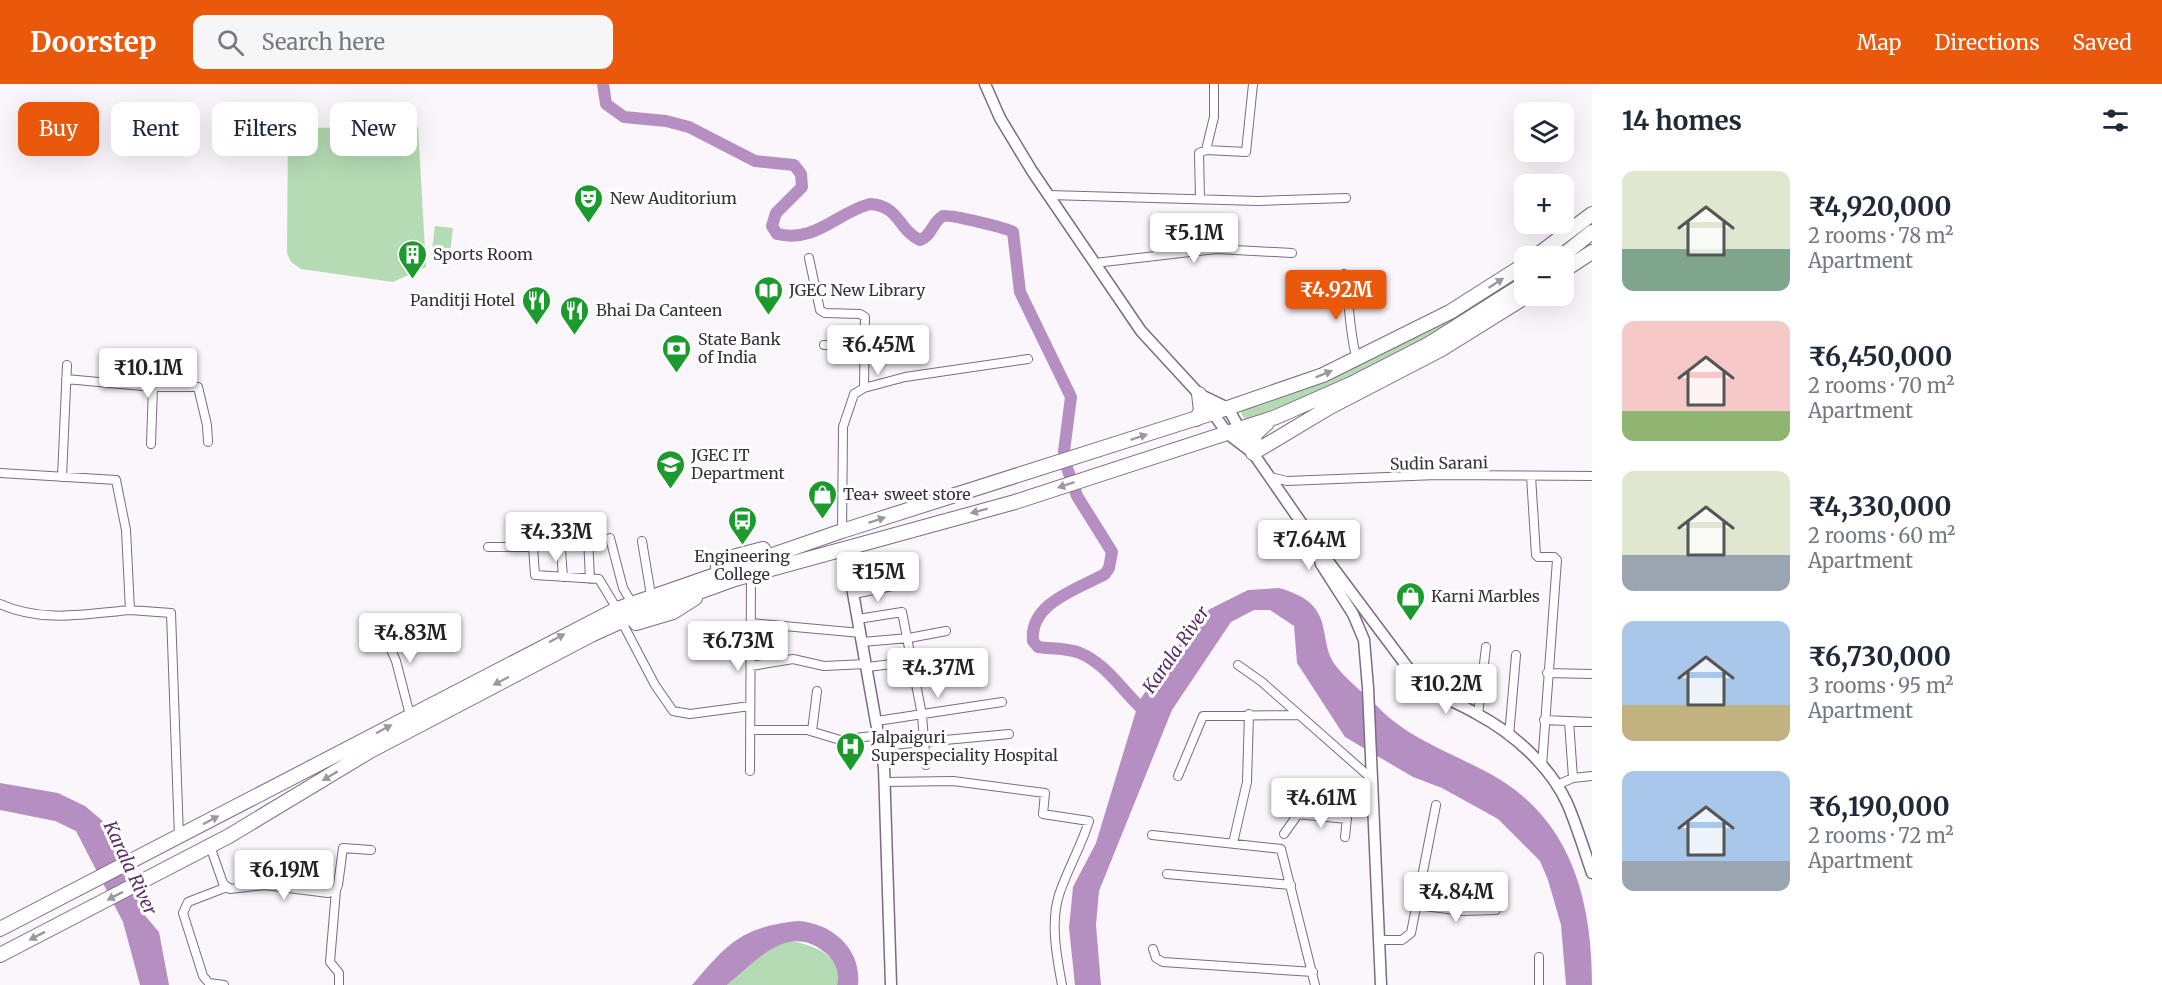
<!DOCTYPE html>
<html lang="en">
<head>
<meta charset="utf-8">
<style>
	:root { --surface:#fff; --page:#f6f6f7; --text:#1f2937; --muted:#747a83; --accent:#ea580c }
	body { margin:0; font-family:Merriweather,serif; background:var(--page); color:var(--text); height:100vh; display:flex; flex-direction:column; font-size:22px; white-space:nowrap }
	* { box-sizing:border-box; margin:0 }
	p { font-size:20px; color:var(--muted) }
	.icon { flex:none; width:33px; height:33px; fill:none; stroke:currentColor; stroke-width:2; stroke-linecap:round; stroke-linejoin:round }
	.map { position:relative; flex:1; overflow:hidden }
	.side { display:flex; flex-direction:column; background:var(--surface); width:570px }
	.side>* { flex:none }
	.banner { position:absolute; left:18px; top:18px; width:570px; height:54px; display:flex; gap:12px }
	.tools { position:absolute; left:1514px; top:18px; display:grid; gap:12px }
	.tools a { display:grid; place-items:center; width:60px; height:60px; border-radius:12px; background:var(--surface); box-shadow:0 6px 24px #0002; font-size:30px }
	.price { position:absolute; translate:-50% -51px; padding:0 14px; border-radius:6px; background:#fff; color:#222; font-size:20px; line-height:39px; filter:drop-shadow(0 2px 3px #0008) }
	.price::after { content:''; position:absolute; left:50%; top:36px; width:18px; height:14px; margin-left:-9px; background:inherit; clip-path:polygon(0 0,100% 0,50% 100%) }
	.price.on { background:var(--accent); color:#fff }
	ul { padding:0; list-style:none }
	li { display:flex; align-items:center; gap:18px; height:150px; padding:0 30px }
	li span { display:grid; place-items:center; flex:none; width:168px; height:120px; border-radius:12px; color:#555 }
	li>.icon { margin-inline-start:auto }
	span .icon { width:72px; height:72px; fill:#fffc; stroke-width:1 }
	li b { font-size:26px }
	h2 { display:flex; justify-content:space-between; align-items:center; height:72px; padding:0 30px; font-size:26px }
	.tag { padding:0 21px; border-radius:12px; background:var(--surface); box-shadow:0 6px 24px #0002; font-size:21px; line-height:54px }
	.tag.on { background:var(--accent); color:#fff }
	header { display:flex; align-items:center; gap:36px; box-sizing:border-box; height:84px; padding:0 30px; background:var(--accent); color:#fff }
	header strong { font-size:28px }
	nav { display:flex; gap:33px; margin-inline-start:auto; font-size:21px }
	.search { width:420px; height:54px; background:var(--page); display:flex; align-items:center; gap:15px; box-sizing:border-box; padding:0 21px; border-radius:12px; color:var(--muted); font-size:22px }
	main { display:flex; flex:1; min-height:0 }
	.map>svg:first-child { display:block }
	.green { fill:#b4dbb3 }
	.water { fill:#b58fc2 }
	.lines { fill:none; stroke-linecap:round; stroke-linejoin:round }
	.river { stroke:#b58fc2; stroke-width:12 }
	.minor-casing { stroke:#7e6a84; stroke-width:10 }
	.tertiary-casing { stroke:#7e6a84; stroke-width:13 }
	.secondary-casing { stroke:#7e6a84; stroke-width:13 }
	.trunk-casing { stroke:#7e6a84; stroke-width:16 }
	.minor { stroke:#fff; stroke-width:8 }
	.tertiary { stroke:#fff; stroke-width:10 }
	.secondary { stroke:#fff; stroke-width:10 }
	.trunk { stroke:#fff; stroke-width:14 }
	.oneway { fill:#9c989e }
	.labels { text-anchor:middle; stroke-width:6; stroke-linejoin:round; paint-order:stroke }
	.poi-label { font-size:16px; fill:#39303c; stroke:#fff; text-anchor:start }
	.street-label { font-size:16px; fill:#39303c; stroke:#fff }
	.water-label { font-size:18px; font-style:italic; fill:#5d2d6b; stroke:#fff }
</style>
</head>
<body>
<header>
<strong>Doorstep</strong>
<div class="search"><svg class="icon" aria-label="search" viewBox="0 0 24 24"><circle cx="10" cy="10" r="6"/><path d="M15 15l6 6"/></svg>Search here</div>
<nav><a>Map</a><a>Directions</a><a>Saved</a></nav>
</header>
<main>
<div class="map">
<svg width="1592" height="901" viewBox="0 0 1592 901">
	<rect width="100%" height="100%" fill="#faf6fc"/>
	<path class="green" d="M418,43l8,140 -33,15 -92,-13 -10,-7 -4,-9 1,-125z
		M435,142l18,2 -4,33 -18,-3z
		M1524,186v9l-76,50 -102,53 -101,38 -6,-11z
		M791,857c22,4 54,15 46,44h-110c21,-17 38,-38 64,-44z"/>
	<path class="water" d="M1279,504c24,7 41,16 45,43 2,9 3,19 7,27 7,15 34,36 47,49 27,29 70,45 105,63 86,43 109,125 109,215h-26l-5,-60 -13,-45 -8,-19 -42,-42 -56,-31 -29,-11 -68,-40 -48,-74 -3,-37 -24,-16h-16l-23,12 -59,88 -73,181 -3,34 5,60h-26l-6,-57 4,-41 23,-44 43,-142 52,-75 19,-17 38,-19z
		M0,699l58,10 27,13 27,23 30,83 17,20 10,53h-29l-17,-63 -47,-91 -21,-10 -55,-11z
		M798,837c34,2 64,28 60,64h-21c3,-11 -1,-22 -9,-30 -39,-36 -72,7 -101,30h-35c36,-42 49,-58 106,-64z"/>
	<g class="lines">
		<path class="river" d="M603,0l3,20 18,13 42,4 23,6 66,34 39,4 7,9 1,13 -26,26 -4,13 5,8c39,9 59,-21 93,-30 30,2 28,26 50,36 12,-4 12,-18 23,-24 6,-2 64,12 70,16l7,60 51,105 -7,54 2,14 11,31 35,56 -3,16 -4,6c-27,15 -76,29 -72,67l5,6c14,2 29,1 42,6 29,12 46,44 70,63"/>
		<defs>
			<path id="minor" d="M1206,66l8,-33v-33
				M1049,111l209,6 88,-3
				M1200,115l-1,-46 7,-3 40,2 7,-68
				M809,174l11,52 5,3 35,1 5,3 -1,71 -10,6 -11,33 -1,104
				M1095,179l121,-14 76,4
				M1344,190c6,29 5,58 13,86
				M824,261l39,1
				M66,295l87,8h45l9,38 1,17
				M864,304l41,-11 123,-18
				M151,360l2,-57
				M0,389l116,7 10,50 4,80 41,3 8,224
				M1531,392l5,79 2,2h16l3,3 -15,206
				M62,393l5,-112
				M1270,393l17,4 150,-6 155,1
				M560,453l3,40
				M588,454l2,41
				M610,454l13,50 9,15
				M642,457l9,54
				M488,463h45l2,28 64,4 18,30
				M854,510l43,-9
				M0,520c42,19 86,10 130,6
				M858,535l44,-7 20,103 4,50
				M751,539l110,10
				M624,542l31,59 18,26 17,3 60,-8
				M373,543l3,10 10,1 10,23 14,54
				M862,558l47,-4 37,-7
				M1238,581l24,17 110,97
				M751,582l42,-7 31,7 42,-2
				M867,583l84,-10
				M1547,589l45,1
				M1478,630l8,-67
				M1544,636l48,2
				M877,637l125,-19
				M1569,637l4,57
				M750,646h57l33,10 40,-5
				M812,647l5,-40
				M1509,652l7,-81
				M881,662l128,-12
				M750,687l1,-198
				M1178,692l25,-60 96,-1
				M884,698l69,-1 92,12 -2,21 46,7c-8,26 -22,49 -30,74 -9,28 -2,63 3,90
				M1557,701l16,-7 19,-2
				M1296,730l51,5
				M1284,750l12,-17 -3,-23c19,-21 56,-6 80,-2
				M1152,751l129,14 34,136
				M1345,753l5,-49
				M1233,759l14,-61 2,-68
				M210,762l13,37 7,6 35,-4 63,8 8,-3 2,-5 5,-37 28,2
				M1167,790l124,11
				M336,806l-6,72 9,11v12
				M1417,821l46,6 33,-1
				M1380,856h22l9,-7 25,-128
				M1153,865l3,9 7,4 150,10
				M224,901l-15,-2 -6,-7 -20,-63 5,-11 39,-15
				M1539,901v-28"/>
			<path id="tertiary" d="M1316,461l101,135c19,16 40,22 60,34 36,19 73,52 90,89 10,23 17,47 25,70
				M845,464l39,219 7,218"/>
			<path id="secondary" d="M985,0l15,34 32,53 109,160 58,63 29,40 25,19 -25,-45 -29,-14
				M1253,369l63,91 5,20 32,50 11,26 4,48 13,297"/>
			<path id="trunk" d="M1536,172l56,-42
				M1562,172l30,-24
				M1563,187l29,-19
				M1196,335l5,-8 -2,-17
				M1267,339l-12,11 -2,19 77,-46 110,-57 87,-54
				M718,483l18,-11 27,-7
				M636,539l37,-11 22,-14
				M0,845l617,-320 225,-78 374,-119 107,-37 127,-63 74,-47
				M0,871l229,-119 141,-85 221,-116 44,-20 100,-36 280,-77 261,-85 75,-33 78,-40 95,-60"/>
		</defs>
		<use href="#minor" class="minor-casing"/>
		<use href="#tertiary" class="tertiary-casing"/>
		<use href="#secondary" class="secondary-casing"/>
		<use href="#trunk" class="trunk-casing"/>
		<use href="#minor" class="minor"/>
		<use href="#tertiary" class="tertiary"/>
		<use href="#secondary" class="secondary"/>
		<use href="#trunk" class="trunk"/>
	</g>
	<defs><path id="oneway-solid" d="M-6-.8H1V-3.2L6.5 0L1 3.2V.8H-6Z" transform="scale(1.5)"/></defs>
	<g class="oneway">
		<use href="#oneway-solid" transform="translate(1496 199) rotate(-33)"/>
		<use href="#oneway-solid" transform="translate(1324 290) rotate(-22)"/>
		<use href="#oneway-solid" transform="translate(1139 353) rotate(-18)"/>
		<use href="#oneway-solid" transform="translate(1066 401) rotate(162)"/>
		<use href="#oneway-solid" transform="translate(979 427) rotate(165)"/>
		<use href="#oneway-solid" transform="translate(877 436) rotate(-18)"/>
		<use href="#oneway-solid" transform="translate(557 554) rotate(-28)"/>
		<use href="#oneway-solid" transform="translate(501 597) rotate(152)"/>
		<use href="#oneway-solid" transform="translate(384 645) rotate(-28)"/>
		<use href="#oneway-solid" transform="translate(330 692) rotate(149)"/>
		<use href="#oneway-solid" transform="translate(211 736) rotate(-28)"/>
		<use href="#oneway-solid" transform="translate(115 812) rotate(153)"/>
		<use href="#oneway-solid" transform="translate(37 852) rotate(153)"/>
	</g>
	<defs>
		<symbol id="theatre-pin" viewBox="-11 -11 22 30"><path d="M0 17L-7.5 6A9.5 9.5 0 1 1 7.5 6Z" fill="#1d9a2d" stroke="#fff"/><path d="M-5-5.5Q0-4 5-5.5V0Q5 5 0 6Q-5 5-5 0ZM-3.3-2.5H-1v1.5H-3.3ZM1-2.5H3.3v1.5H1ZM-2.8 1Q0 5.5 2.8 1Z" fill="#fff"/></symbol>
		<symbol id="building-pin" viewBox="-11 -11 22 30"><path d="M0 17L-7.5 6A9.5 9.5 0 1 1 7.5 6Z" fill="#1d9a2d" stroke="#fff"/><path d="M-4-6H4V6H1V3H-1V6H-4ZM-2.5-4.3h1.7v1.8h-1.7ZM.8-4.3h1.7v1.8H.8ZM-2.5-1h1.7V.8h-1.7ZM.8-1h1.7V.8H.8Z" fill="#fff"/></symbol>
		<symbol id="library-pin" viewBox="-11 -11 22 30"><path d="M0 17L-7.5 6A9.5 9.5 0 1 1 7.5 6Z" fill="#1d9a2d" stroke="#fff"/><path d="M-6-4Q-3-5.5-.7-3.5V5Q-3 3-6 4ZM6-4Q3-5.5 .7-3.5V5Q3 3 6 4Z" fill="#fff"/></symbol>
		<symbol id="restaurant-pin" viewBox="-11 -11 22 30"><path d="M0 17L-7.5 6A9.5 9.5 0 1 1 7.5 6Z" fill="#1d9a2d" stroke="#fff"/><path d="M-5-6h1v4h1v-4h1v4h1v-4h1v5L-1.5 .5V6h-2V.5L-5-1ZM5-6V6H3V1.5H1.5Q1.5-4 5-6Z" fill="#fff"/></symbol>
		<symbol id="bank-pin" viewBox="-11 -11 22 30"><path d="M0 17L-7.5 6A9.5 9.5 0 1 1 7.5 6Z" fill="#1d9a2d" stroke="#fff"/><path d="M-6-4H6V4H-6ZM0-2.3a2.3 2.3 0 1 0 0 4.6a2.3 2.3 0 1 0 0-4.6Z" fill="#fff"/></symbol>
		<symbol id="university-pin" viewBox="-11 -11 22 30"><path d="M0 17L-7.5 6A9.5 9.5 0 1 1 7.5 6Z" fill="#1d9a2d" stroke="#fff"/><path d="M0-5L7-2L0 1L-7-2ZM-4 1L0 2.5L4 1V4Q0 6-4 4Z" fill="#fff"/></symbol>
		<symbol id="shop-pin" viewBox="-11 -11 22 30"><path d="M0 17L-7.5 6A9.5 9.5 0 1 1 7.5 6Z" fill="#1d9a2d" stroke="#fff"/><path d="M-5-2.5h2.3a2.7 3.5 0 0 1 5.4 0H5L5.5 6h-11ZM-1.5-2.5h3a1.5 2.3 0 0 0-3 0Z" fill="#fff"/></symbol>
		<symbol id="bus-pin" viewBox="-11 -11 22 30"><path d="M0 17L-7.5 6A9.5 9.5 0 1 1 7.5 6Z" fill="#1d9a2d" stroke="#fff"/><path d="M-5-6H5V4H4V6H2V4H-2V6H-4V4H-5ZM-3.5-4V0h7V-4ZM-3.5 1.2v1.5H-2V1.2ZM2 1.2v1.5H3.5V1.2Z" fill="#fff"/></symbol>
		<symbol id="hospital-pin" viewBox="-11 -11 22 30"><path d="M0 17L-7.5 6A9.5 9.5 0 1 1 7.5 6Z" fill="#1d9a2d" stroke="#fff"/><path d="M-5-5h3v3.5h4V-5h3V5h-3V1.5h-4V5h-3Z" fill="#fff"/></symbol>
	</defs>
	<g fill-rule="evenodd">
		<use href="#theatre-pin" x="572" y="98" width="33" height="45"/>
		<use href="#building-pin" x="396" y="154" width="33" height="45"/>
		<use href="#library-pin" x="752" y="190" width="33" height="45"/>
		<use href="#restaurant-pin" x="520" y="200" width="33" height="45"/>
		<use href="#restaurant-pin" x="558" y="210" width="33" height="45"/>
		<use href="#bank-pin" x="660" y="248" width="33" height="45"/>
		<use href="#university-pin" x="654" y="364" width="33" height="45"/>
		<use href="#shop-pin" x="806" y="394" width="33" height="45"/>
		<use href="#bus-pin" x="726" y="420" width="33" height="45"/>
		<use href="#shop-pin" x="1394" y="496" width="33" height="45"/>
		<use href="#hospital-pin" x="834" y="646" width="33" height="45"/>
	</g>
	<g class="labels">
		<g class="poi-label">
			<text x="610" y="120">New Auditorium</text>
			<text x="433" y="176">Sports Room</text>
			<text x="789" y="212">JGEC New Library</text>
			<text x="515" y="222" text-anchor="end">Panditji Hotel</text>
			<text x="596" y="232">Bhai Da Canteen</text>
			<text x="698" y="261">State Bank<tspan x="698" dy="18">of India</tspan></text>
			<text x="691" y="377">JGEC IT<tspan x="691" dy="18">Department</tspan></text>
			<text x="843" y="416">Tea+ sweet store</text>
			<text x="742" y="478" text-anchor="middle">Engineering<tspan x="742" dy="18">College</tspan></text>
			<text x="1431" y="518">Karni Marbles</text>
			<text x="871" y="659">Jalpaiguri<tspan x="871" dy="18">Superspeciality Hospital</tspan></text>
		</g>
		<g class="street-label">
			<text transform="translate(1439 379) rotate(-1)" y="6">Sudin Sarani</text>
		</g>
		<g class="water-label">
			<text transform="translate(1176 566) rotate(-55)" y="6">Karala River</text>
			<text transform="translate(130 784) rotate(65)" y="6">Karala River</text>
		</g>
	</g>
</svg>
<div class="tools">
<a><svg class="icon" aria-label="layers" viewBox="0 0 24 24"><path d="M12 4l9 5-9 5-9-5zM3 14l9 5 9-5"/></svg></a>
<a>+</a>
<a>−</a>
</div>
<b class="price" style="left:1194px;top:180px">₹5.1M</b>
<b class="price on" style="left:1336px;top:237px">₹4.92M</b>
<b class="price" style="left:878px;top:292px">₹6.45M</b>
<b class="price" style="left:148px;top:315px">₹10.1M</b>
<b class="price" style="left:556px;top:479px">₹4.33M</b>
<b class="price" style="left:1309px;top:487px">₹7.64M</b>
<b class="price" style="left:878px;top:519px">₹15M</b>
<b class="price" style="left:410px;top:580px">₹4.83M</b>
<b class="price" style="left:738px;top:588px">₹6.73M</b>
<b class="price" style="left:938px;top:615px">₹4.37M</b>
<b class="price" style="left:1446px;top:631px">₹10.2M</b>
<b class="price" style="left:1321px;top:745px">₹4.61M</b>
<b class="price" style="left:284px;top:817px">₹6.19M</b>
<b class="price" style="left:1456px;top:839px">₹4.84M</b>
<div class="banner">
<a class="tag on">Buy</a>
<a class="tag">Rent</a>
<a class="tag">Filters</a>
<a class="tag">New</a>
</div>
</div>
<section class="side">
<h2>14 homes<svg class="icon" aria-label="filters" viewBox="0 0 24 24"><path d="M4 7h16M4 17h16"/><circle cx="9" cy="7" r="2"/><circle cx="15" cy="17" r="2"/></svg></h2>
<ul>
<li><span style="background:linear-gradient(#dfe7d0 65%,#7fa58c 0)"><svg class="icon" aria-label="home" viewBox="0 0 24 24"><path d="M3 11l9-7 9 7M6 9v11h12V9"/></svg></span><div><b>₹4,920,000</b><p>2 rooms · 78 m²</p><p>Apartment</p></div></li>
<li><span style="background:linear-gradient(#f6c9c9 75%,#8fb573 0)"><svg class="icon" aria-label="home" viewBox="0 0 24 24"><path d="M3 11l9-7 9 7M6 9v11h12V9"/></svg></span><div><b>₹6,450,000</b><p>2 rooms · 70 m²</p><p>Apartment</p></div></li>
<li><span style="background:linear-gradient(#dfe7d0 70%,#9aa5b1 0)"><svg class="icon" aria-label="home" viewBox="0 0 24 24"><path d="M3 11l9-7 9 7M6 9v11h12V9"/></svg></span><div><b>₹4,330,000</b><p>2 rooms · 60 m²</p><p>Apartment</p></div></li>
<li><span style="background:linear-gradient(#a9c7e8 70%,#c2b280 0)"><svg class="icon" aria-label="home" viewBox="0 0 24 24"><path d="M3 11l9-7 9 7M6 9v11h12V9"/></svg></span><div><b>₹6,730,000</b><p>3 rooms · 95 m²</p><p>Apartment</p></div></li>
<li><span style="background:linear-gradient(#a9c7e8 75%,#9aa5b1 0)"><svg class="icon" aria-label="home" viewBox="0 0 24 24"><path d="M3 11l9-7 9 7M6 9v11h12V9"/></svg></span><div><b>₹6,190,000</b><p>2 rooms · 72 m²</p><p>Apartment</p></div></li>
</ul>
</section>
</main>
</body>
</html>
